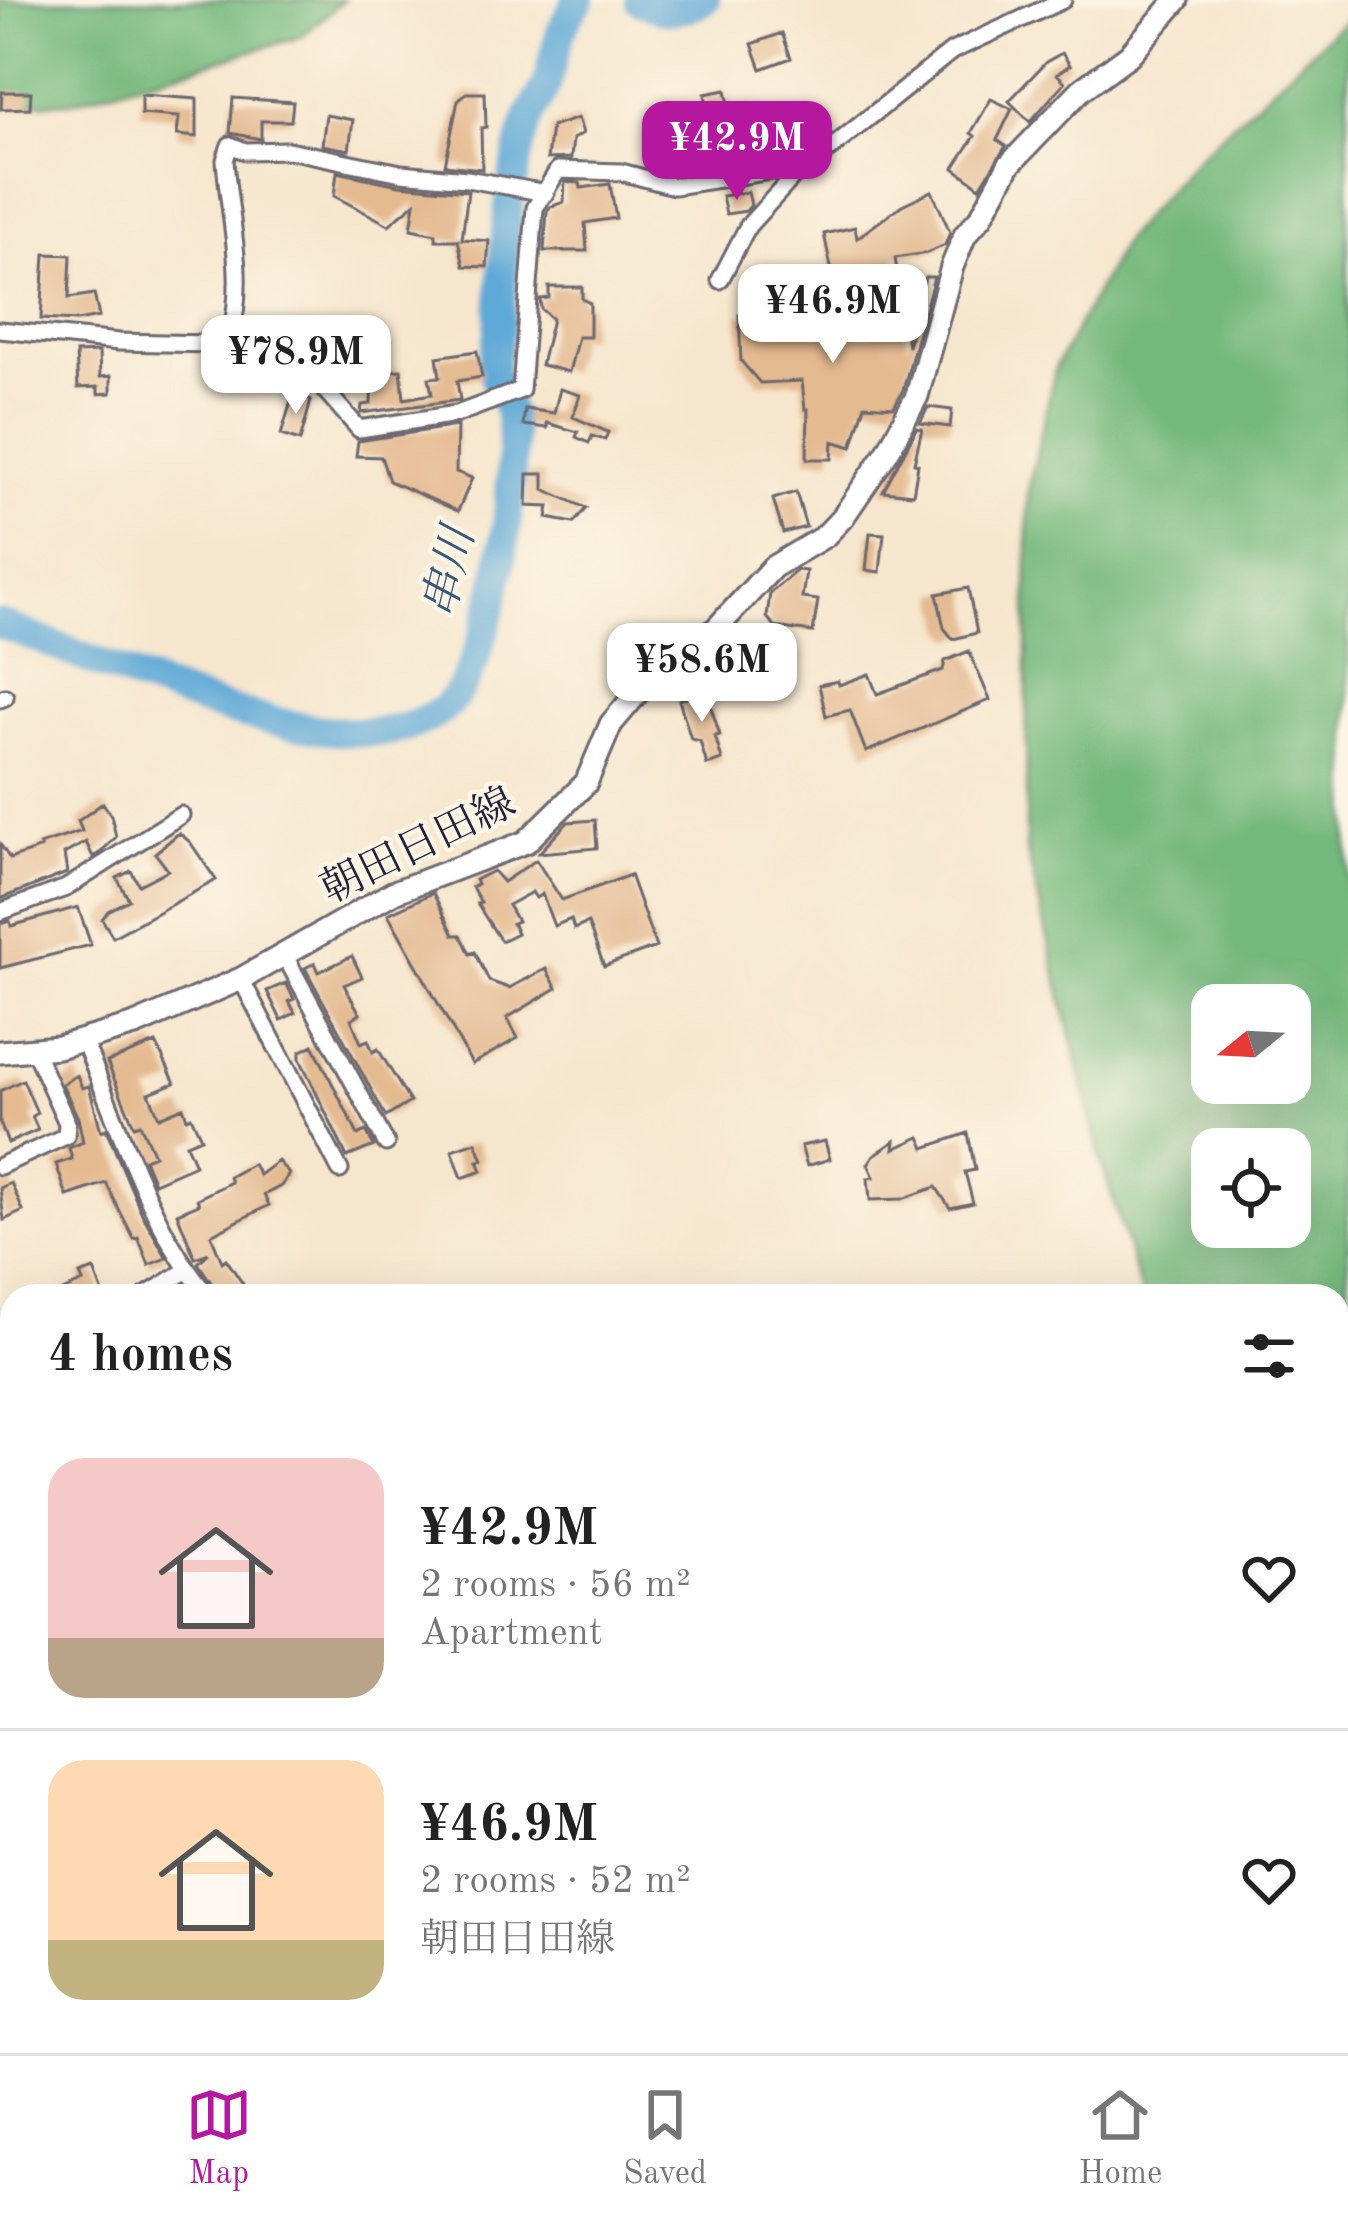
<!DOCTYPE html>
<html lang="en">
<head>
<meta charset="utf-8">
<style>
	:root { --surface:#fff; --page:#f6f6f6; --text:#222; --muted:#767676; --line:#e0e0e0; --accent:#b5179e }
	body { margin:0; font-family:"Old Standard TT","Noto Serif JP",serif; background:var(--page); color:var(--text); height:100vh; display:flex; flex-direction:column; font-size:45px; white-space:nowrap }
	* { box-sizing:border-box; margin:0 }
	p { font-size:39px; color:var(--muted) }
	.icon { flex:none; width:66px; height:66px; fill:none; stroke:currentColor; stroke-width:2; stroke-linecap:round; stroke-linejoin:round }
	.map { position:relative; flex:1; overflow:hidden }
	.drawer { position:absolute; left:0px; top:1284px; width:1350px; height:771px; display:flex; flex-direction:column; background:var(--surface); border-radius:36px 36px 0 0; box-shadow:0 12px 48px #0002 }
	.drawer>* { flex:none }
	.needle { width:78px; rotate:252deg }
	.buttons { position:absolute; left:1191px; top:984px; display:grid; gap:24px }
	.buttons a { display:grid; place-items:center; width:120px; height:120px; border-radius:24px; background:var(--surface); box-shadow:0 12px 48px #0002; font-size:60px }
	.price { position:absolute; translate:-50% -102px; padding:0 27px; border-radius:24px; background:#fff; color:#222; font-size:39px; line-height:78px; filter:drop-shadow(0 3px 6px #0008) }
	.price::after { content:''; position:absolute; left:50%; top:72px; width:36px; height:27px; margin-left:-18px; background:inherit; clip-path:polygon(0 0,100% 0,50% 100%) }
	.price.selected { background:var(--accent); color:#fff }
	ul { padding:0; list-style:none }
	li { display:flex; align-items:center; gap:36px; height:300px; padding:0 48px }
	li+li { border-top:3px solid var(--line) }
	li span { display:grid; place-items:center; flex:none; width:336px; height:240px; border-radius:36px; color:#555 }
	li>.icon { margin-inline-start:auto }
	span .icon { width:144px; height:144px; fill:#fffc; stroke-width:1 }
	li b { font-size:51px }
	h2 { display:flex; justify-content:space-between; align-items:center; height:144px; padding:0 48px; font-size:51px }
	.menu { display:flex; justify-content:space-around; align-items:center; height:168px; border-top:3px solid var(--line); background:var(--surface); font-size:33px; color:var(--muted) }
	.menu a { display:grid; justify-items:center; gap:6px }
	.menu .selected { color:var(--accent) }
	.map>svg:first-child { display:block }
	.forest { fill:#73b87c; stroke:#4a6d5c; stroke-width:3; fill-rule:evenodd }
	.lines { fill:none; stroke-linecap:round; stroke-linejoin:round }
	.river { stroke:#5ea9d7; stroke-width:30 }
	.building { fill:#e4ba91 }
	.street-casing { stroke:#6c676e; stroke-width:21 }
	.secondary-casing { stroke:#6c676e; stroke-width:27 }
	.street { stroke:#fff; stroke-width:15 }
	.secondary { stroke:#fff; stroke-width:21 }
	.labels { text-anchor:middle; stroke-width:9; stroke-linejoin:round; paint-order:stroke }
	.street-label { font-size:42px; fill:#22223b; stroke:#fcf5e5 }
	.water-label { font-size:45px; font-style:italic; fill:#3a5879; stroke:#fcf5e5 }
</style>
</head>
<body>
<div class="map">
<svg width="1348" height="2053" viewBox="0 0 1348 2053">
	<rect width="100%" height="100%" fill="#fcf5e5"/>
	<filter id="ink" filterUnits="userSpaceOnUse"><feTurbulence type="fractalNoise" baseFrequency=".00833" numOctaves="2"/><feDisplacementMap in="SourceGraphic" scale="24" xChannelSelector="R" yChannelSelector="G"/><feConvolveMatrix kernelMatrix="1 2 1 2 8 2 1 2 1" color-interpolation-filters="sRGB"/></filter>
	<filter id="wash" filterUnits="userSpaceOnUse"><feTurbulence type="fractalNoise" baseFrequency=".004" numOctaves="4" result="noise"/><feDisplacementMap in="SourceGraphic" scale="48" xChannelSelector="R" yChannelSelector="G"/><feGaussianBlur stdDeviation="2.7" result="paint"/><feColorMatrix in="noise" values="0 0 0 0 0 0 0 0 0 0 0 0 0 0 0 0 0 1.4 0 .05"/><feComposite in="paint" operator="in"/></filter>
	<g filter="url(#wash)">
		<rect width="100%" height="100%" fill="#f6e6cd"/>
		<path class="forest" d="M0,0h344l-43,37 -230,65 -71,3z
			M1348,17v1639l-10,-11v-349h-196l-42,-139 -74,-310 2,-356 28,-125 70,-129 67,-76zM1290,1005v78h-78v-78zM1290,1149v78h-78v-78z
			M0,1704l12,1v338h468l-2,10h-478z
			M734,2043h132l34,10h-176z"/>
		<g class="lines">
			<path class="river" d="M640,0c24,13 41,13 65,0
				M0,624c112,42 252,112 372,108 24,0 58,-10 76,-27 47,-48 71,-223 62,-288 -2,-15 -13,-27 -16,-42 -3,-13 4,-31 5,-45 5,-70 6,-147 31,-215 5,-11 13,-20 17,-32 8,-30 11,-58 33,-83"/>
		</g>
		<g id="blocks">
			<path class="building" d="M782,33l9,25 -30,11 -9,-25z
				M1062,53l8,12 -13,9 8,8 -35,40 -21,-21 37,-39z
				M726,90l4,20 20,-4 2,16 -41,7 -6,-35z
				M2,92h29l-1,16 -29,1z
				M466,93h19l1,34 -5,1 1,41 -37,-4 13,-65z
				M141,95l56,4v38l-20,-2 2,-18 -38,-3z
				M233,98l60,4 -2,19h-30v18l-31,-6z
				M991,99l21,10 -15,31 9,6 -26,41 -26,-19 21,-32 -4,-3z
				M326,115l27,5 -4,30 -27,-5z
				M578,118l5,15 -10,6 -2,19 -24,1 4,-32z
				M337,172l62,13 69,6 -6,48 27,2 -2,26 -23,-1 -6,-26h-22v-6l-25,-5 4,-26 -26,22 -55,-29z
				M565,182l15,1 1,5 29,-4 6,34 -31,5 2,28h-43l3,-39 3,-5 14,-5z
				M932,191l18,41 -5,13 -18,8 -32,5 4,26 -25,9 -3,-14 -36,7 -11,-52 31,-7 2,11 45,-33z
				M748,192l3,13 -5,6 -20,3 -4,-18z
				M45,254l26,1 -2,43 25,-4 5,23 -22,4 -36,-2z
				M925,277h9l-31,113 -9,17 -29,-2 -13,42 -19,-6 -1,18h-25l1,-50h-3l-3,-28 -42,2 -19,-22 -2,-46 87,-4 1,24 46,-1 1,-31 29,7 5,37z
				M549,287h33v12l8,4v34h-12l-9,35 -28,-7 11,-46 -11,-10 -1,-10 9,-1z
				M477,351l5,26 -25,4 3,19 -99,13 1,-8 9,-1 1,-32 29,-2 3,29 28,-5 -3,-16 11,-1 -3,-20z
				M99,352l1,25 11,-1v17l-13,1v-7l-20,1 -2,-35z
				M560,389l20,6 -7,22 35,15 -3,8 -13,-4 -3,7 -13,-6 2,-5 -31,-9v5l-24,-3 2,-16 29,4z
				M294,391l17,10 -11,40 -19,-6z
				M928,407l24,3 -2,17 -30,-4z
				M457,426l-1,46 16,6 -14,33 -69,-30 -8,-24 -25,-1 2,-15z
				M917,428l5,1 -8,34 4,1 -5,30 -30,-3z
				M528,474h16v15l42,19 -12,15 -27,-5 2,-11 -22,-1z
				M796,492l10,35 -23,6 -10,-34z
				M870,533l14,1 -4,38 -14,-2z
				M797,570l9,1 -4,27 16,2 -5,32 -38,-5 -8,-10 3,-24z
				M968,588l9,45 -24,6 -9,-11 -7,-34z
				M969,651l21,49 -124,52 -16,-42 -24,6 -7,-31 19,-4 1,4 30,-11 8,20 66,-24 2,-9z
				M706,692l14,43 -5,1 7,24 -15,5 -7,-24 -9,-2 -12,-39z
				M103,803l8,12 5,22 -15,15 -8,5 -7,-15 -22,12 3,19 -67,26v-55l10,15 31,-11 -2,-3 43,-14 -4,-10z
				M595,820l2,28 -58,5 29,-31z
				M179,833l11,9 26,38 -103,57 -11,-18 6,-8 21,-11 -12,-22 14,-7 8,14 29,-15 -13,-17z
				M536,860l26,40 68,-25 26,72 -52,19 -16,-43 -14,6 -3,-10 -17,7 -12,-32 -6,4 -4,-6 -24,13 9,16 -5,2 5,10 -16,8 -24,-37 4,-1 -9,-16 5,-3 -2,-4 18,-9 10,11z
				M433,893l21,42h7l9,19 5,-2 14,29 20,7 37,-19 11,19 -50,30 11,20 -46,26 -84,-150z
				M78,907l13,38 -91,23v-44l10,-3 1,5z
				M352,956l10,21 -18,8 16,29 -9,5 10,24 7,-3 5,12 5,-3 32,53 -24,15 -81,-149 10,-5 4,9z
				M286,983l8,16 -5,2 6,12 -14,7 -14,-29z
				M156,1043l19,40 -26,10 10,24 24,-10 4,11 4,-2 10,22 -15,6 9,21 -41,18 -10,-24 10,-4 -14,-31 -6,2 -27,-64z
				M313,1045l45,90 8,-4 8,15 -27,11 -47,-98v-7z
				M77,1075l5,13 7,-2 12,45 5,-2 36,85 25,44 -18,7 -11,-28 -4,2 -28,-56 -39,13 -11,-32 16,-5 -3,-11 14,-6 -5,-24 -16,-34z
				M23,1080l14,33 -5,3 6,14 -30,13 -8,-20v-32z
				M968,1133l7,37 -10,2 8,31 -23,5 -14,-21 -34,12 -32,1 -2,-22 6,-1 -6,-13 6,-9 21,-14 -1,8 26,-12 5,11z
				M825,1141l5,18 -23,7 -6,-20z
				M476,1142l7,18 -5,1 4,10 -20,7 -10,-28z
				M278,1161l11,13 -8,12 -17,9 5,10 -58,30 11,27 4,-3 25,37h-31l-22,-33 11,-10 -14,5 -18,-45 22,-9 -2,-5 34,-17 -2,-5 24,-13 6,11z
				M11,1183l12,28 -19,9 -4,-32z
				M94,1270l10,26h-53l32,-14 -3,-7z"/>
		</g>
	</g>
	<g filter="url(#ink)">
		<use href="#blocks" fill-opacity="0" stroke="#6c676e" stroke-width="3"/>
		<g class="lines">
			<defs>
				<path id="street" d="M720,280l28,-54 54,-59
					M0,330l119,12 137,3 40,12 63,72 98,-15 64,-24 14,-182 23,-38 63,2 53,14 136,-21 142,-114 111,-51
					M216,345l14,-9c17,-58 -1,-117 -5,-176l5,-15 15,6 43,-1 113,23 66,6 79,14
					M0,699l5,-2
					M0,912l66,-24 115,-73
					M285,956l101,187
					M241,979l99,191
					M84,1041c32,78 69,193 124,255
					M0,1166l66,-30 1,-13 -33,-73
					M145,1296l42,-26
					M0,1409l12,-14
					M1338,1787l10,14"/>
				<path id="secondary" d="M0,1052l58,-5 77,-22 106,-46 153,-87 132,-50 60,-59 25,-59 50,-59 55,-36 57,-62 52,-31 18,-19 45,-66 29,-55 35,-129 13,-32 16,-18 28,-52 72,-75 48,-35 48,-55"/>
			</defs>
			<use href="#street" class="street-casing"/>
			<use href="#secondary" class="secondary-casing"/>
			<use href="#street" class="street"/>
			<use href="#secondary" class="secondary"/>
		</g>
	</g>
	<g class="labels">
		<g class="street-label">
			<text transform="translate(417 844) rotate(-26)" y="15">朝田日田線</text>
		</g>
		<g class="water-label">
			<text transform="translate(447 572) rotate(-76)" y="16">串川</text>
		</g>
	</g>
</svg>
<div class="buttons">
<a><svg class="needle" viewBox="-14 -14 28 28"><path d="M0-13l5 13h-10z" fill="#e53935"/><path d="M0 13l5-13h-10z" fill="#767676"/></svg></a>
<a><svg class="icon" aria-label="locate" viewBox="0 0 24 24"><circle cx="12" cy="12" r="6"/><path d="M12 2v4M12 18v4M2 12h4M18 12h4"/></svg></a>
</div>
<b class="price selected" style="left:737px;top:203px">¥42.9M</b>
<b class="price" style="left:833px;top:366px">¥46.9M</b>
<b class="price" style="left:296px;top:417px">¥78.9M</b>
<b class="price" style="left:702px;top:725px">¥58.6M</b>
<section class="drawer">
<h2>4 homes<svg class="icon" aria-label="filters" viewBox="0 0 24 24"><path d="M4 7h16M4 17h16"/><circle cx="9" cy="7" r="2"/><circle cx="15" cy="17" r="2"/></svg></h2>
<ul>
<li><span style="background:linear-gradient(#f6c9c9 75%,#b9a48a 0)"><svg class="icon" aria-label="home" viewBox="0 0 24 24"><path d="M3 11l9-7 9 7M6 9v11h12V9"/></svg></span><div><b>¥42.9M</b><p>2 rooms · 56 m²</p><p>Apartment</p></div><svg class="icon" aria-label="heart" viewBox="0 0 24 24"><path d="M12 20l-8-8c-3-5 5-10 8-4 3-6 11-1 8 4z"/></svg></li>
<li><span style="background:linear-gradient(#ffd9b3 75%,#c2b280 0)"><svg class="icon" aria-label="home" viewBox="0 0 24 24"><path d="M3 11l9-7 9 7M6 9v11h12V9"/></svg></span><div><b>¥46.9M</b><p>2 rooms · 52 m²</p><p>朝田日田線</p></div><svg class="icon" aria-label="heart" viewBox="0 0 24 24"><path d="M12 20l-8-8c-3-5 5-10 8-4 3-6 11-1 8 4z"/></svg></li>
</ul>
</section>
</div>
<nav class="menu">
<a class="selected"><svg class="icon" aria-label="map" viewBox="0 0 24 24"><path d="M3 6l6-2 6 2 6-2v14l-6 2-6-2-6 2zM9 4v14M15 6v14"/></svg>Map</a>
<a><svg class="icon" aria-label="saved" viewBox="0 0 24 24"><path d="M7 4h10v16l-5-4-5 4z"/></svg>Saved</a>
<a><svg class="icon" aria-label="home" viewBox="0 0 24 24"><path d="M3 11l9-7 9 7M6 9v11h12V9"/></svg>Home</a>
</nav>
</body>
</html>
